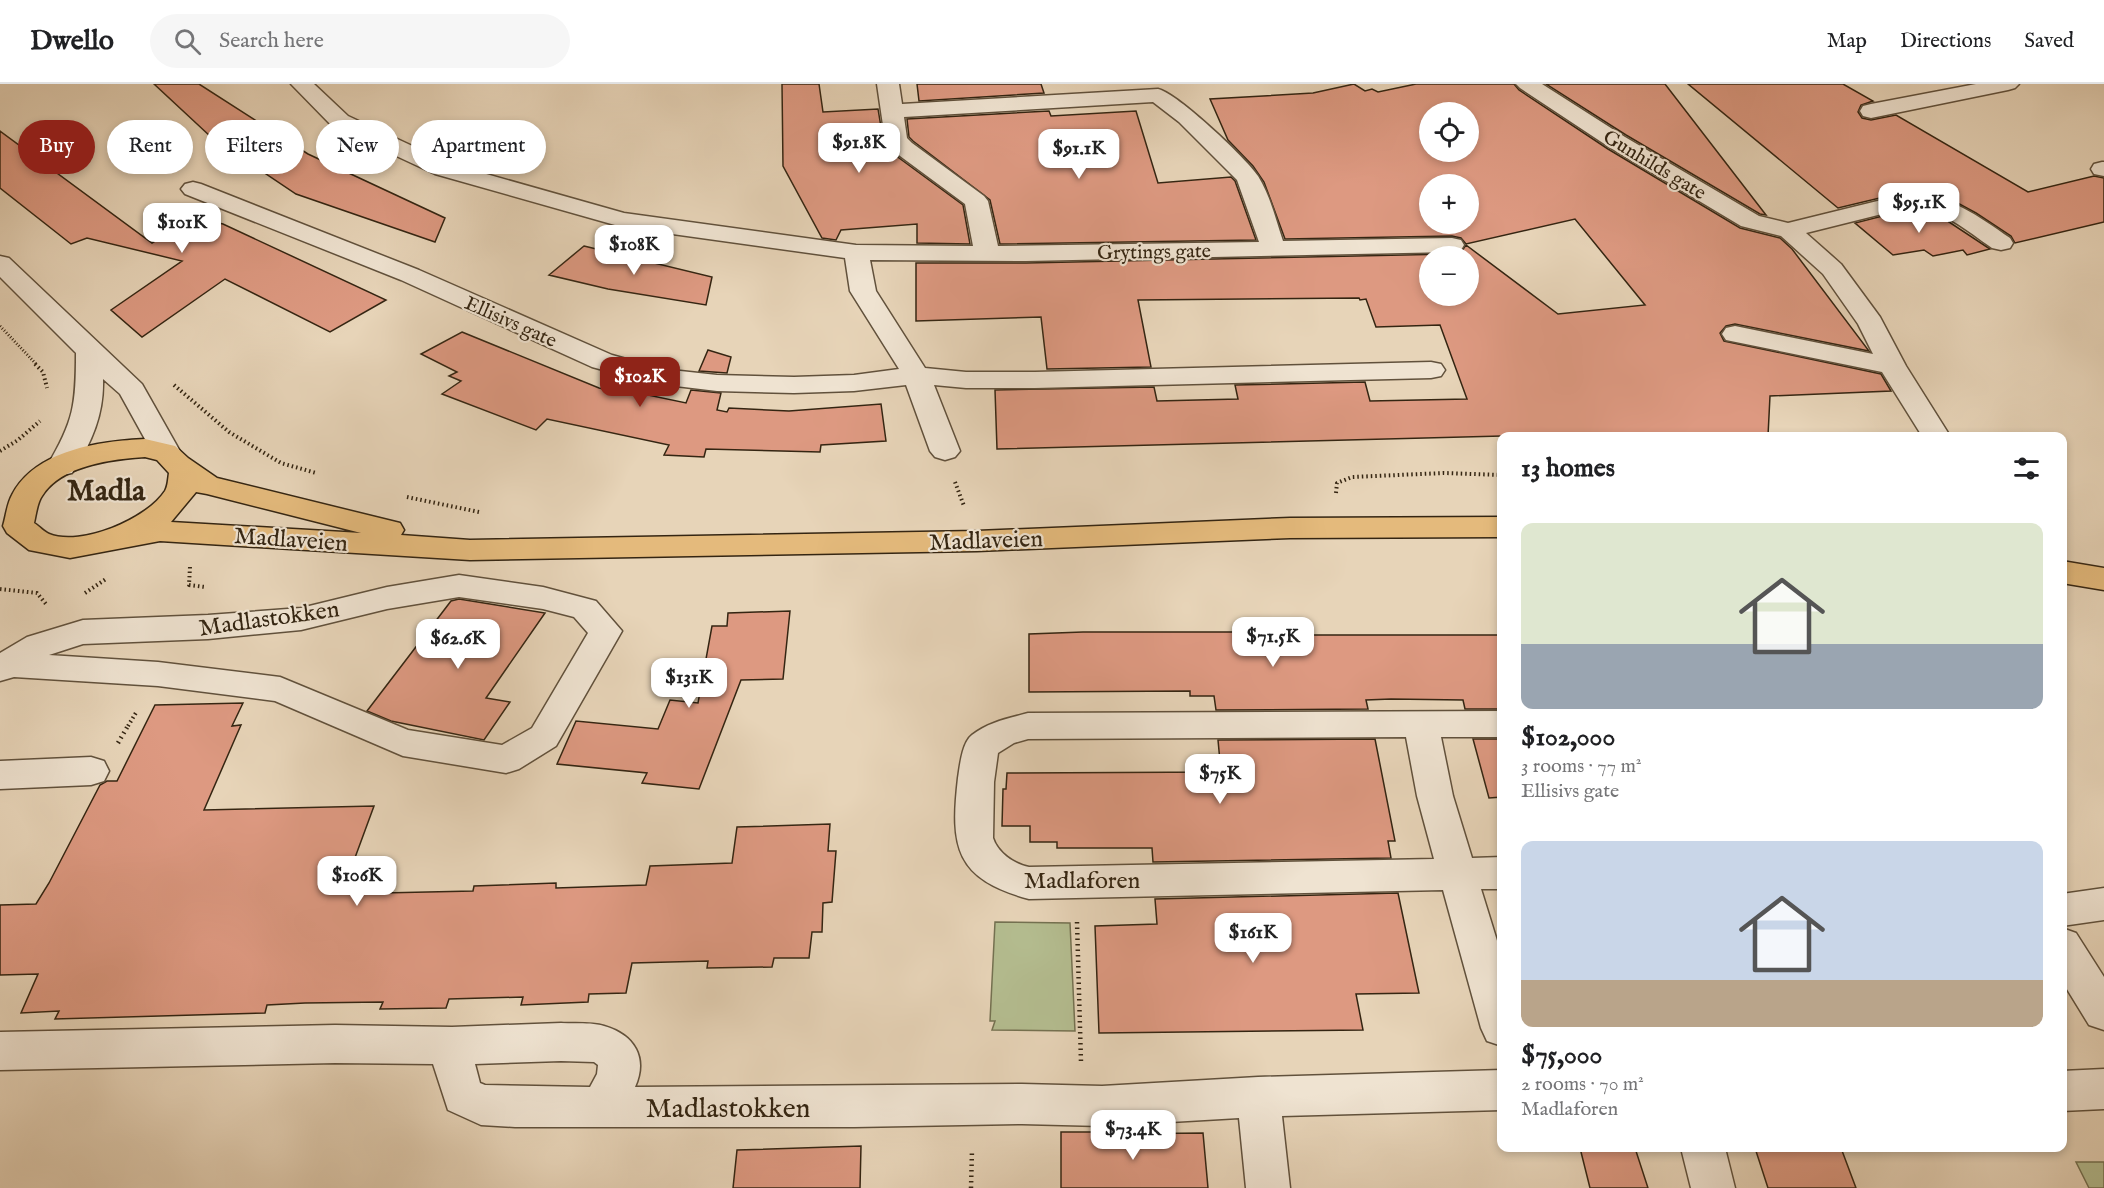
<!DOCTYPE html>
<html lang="en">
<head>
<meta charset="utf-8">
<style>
	:root { --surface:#fff; --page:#f6f6f6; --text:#202124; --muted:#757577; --line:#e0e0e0; --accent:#8f2418 }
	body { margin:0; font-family:"IM FELL English",serif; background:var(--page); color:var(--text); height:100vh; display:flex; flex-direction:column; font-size:22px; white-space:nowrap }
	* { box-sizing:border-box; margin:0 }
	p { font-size:20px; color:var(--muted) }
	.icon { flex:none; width:33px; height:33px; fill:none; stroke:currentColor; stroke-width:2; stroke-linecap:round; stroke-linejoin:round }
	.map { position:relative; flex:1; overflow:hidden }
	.side { position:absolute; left:1497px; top:348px; width:570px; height:720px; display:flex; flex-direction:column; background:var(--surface); border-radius:12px; box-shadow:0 3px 9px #0003 }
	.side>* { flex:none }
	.top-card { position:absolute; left:18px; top:36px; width:570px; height:54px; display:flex; gap:12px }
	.buttons { position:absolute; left:1419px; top:18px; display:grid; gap:12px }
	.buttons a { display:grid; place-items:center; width:60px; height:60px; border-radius:50%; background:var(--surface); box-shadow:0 3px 9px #0003; font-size:30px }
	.price { position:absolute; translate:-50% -51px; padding:0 14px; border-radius:12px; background:#fff; color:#222; font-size:20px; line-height:39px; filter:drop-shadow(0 2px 3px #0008) }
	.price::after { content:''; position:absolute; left:50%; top:36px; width:18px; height:14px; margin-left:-9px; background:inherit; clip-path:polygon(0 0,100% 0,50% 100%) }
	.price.on { background:var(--accent); color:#fff }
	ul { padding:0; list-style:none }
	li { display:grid; align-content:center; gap:12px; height:318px; padding:0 24px }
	li span { display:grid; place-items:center; height:186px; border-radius:12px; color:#555 }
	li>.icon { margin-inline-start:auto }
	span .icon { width:108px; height:108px; fill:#fffc; stroke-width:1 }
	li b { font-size:26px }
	h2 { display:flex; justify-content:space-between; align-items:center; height:72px; padding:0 24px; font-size:26px }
	.pill { padding:0 21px; border-radius:27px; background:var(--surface); box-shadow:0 3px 9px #0003; font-size:21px; line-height:54px }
	.pill.on { background:var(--accent); color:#fff }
	header { display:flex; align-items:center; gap:36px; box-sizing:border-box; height:84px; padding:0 30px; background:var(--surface); border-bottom:2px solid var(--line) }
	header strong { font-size:28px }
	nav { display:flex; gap:33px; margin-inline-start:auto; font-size:21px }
	.search { width:420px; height:54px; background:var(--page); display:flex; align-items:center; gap:15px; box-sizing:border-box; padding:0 21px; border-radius:33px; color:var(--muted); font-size:22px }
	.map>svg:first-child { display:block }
	.green { fill:#b4bd90; stroke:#747151; stroke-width:1.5 }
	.building { fill:#dd9981; stroke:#342512; stroke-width:1.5; fill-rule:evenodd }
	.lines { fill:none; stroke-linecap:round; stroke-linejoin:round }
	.minor-casing { stroke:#61513c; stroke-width:3 }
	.major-casing { stroke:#342512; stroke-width:3 }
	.path-far2 { stroke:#342512; stroke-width:3; stroke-dasharray:1 2; stroke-linecap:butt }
	.path-far1 { stroke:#342512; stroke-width:4; stroke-dasharray:1.5 3; stroke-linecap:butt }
	.path { stroke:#342512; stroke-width:4.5; stroke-dasharray:1.5 4; stroke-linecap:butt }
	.minor { fill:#efe3d1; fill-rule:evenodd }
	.major { fill:#e4ba7c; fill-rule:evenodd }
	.labels { text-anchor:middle; stroke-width:4.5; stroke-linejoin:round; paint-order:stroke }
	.far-street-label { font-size:20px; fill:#342512; stroke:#efe3d1 }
	.street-label { font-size:24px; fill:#342512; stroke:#efe3d1 }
	.near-street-label { font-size:28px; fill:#342512; stroke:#efe3d1 }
	.district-label { font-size:30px; font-weight:bold; fill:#342512; stroke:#efe3d1 }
</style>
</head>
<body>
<header>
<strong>Dwello</strong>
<div class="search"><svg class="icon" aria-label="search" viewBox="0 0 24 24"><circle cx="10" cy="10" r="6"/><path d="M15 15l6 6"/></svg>Search here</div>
<nav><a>Map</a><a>Directions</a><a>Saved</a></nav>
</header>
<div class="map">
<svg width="2104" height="1104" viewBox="0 0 2104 1104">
	<rect width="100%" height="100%" fill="#e7d4b8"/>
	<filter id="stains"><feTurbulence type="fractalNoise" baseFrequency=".00333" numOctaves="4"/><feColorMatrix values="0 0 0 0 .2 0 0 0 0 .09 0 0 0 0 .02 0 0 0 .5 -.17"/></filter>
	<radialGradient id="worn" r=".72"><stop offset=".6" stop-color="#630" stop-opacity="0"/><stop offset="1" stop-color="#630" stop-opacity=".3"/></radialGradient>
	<path class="green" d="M995,838l75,1 5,108 -83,-1 3,-9h-5z
		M2076,1078h28v26h-15z"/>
	<path class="building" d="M154,0h45l109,70 137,64 -10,24 -139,-48 -85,-57z
		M782,0h37l4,28 55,-3 5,30 3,7 9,9 68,50 7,39 -53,-1v-19l-76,6 -5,10 -14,-2 -39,-72z
		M917,0h124l3,9 -125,8z
		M1354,0l11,7 7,-2 6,3 38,-8h98l5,6 89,59 132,79 40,10 12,11 77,102 -134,-27 -9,2 -6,7 4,8 157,33 10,17 -121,5 -2,40h-266l-505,13 -2,-59 159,-3 3,14 81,-2 -3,-14 130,-3 5,19 97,-2 -27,-74 -64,2 -10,-28 -6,1 -1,-2 -221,2 13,67 -104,2 -6,-52 -125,4v-58h110l426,-9 9,-2 5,-7 92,69 87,-9 -70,-86 -109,25 -5,-6 -9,-2 -167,3 -21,-57 -11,-16 -25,-26 -18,-41 103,-6zM1430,28h38v40h-38zM1430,100h38v40h-38zM1430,172h38v40h-38z
		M1546,0h119l101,131 -6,-1 -134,-79z
		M1688,0h155l30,17 -12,4 -3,7 4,6 9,2 25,-5 132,77 66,-16 10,2v44l-89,21 -4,-7 -35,-23 -24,-13 -27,-8 -16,-1 -71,17z
		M1049,27l2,5 85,-5 22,72 73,-6 4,4 21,59 -256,4 -10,-44 -77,-59 -4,-4 -2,-18z
		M0,47l152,112 41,-26 30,7 163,76 -56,32 -105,-53 -83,58 -31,-27 71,-49 -95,-23 -16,6 -71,-56z
		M1910,125l33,9 47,31 -23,6 -4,-5 -30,6 -9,-6 -31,5 -38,-32z
		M584,162l128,31 -6,28 -98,-16 -59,-14z
		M462,248l137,56 26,6 4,-3 57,12 5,-13 30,3 -4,17 10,2 2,-4 60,3 92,-7 5,37 -65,4 -1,7 -114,-3 -2,8 -40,-2 5,-10 -122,-26 -11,11 -94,-36 19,-13 -12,-5 8,-4 -36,-18z
		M708,266l23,7 -4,16 -28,-2z
		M459,515l86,14 -59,85 24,4 -26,38 -93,-19 -24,-10 84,-110z
		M790,527l-7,68 -42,1 -42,109 -57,-6 5,-10 -90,-9 19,-43 82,8 12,-29 28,3 14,-77h15l1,-13z
		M1083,548h156v3h263v74h-37l-2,-9 -72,-1 -25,1 2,9 -152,1 -2,-14h-24v-5l-161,1v-58z
		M243,619l-11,23 9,-1 -37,85 170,-4 -25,68 39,-1 -6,20 91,-2 1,-5 82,-3v5l90,-3 4,-19 82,-3 5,-36 93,-3 -2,27h8l-4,51 -9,1 -1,29h-10l-3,26h-35l-2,9 -65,1 1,-7 -76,2 -6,30 -37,1 -1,8 -67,3 2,-8 -74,2 -3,9 -66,1 3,-7 -78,1 -38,2 -2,8 -210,6 4,-8 -38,2 17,-39 -38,1v-70l36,-1 13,-21 51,-98 7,-4h10l38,-76z
		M1375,655l20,102h-7l3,17 -238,4 -1,-14h-95v-6h-27v-16h-28l1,-37h3l1,-16 214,-1 -3,-32z
		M1473,655h29v58l-13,1z
		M1398,809l21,100 -63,1 7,36 -264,3 -4,-107 62,-2 -2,-25z
		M1061,1048h48l-1,2 95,-1 5,55h-147z
		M861,1062l-1,42h-127l4,-38z
		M1580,1064h55l13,40h-58z
		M1755,1064h86l15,40h-88z"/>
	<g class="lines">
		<defs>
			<path id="minor" d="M291,0h23l34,32 103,48 173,49 232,32 117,1 -8,-42 -69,-51 -8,-9 -3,-5 -8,-55h22l3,20 256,-15c19,4 89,70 100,87 12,19 18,44 25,65l169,-3 9,2 3,5 -3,5 -9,2 -426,9 -156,-1 6,31 49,77 41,4h69l396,-10 10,2 4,6 -4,6 -10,2 -396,10h-69l-32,-3 26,66 -5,6 -10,3 -10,-3 -5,-6 -24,-66 -52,6 -60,2 -77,-2 -66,-8 -59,-16 -191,-87 -216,-86 -4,-5 4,-5 8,-2 8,2 218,86 193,85 50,14 55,6 77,2 60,-2 45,-6 -49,-78 -5,-33 -223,-31 -187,-53 -103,-48zM1153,18l26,20 58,58 22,62 -261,4 -10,-45 -4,-5 -72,-53 -5,-5 -3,-21z
				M1516,0h26l83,53 134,79 29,7 122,-30c40,2 68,23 100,45l3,5 -3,5 -9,2 -9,-2c-26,-18 -49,-39 -82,-41l-104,26 35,31 39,53 26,49 44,70h-28l-40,-64 -156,-32 -4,-6 4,-6 9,-2 138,28 -15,-30 -35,-50 -42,-38 -40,-10 -132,-79 -89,-59z
				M1976,0h43l-4,4 -7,2 -137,28 -8,-2 -3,-5 3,-5 8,-2z
				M2102,78h2v14l-10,-2 -3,-5 3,-5z
				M0,172l9,2 133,126 39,69 -5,6 -10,3 -10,-3 -36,-65 -17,-15c1,35 -11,64 -31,94l-10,2 -10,-2 -5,-7c27,-45 29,-62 29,-113l-76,-76z
				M459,491l84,12 53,14 26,30 -66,115 -37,23 -13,4 -103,-17 -128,-55 -117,-15 -144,-9 -14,4v-28l27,-16 56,-17 125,-5 93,-7 86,-21zM459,513l84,12 31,8 14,16 -56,95 -30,17 -94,-15 -128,-53 -122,-15 -109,-7 34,-11 125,-5 93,-9 86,-21z
				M1502,627v26h-61l12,59 19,62 30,-1v32h-21l21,68v89l-15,-5 -6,-13 -38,-138 -414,9c-74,-20 -79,-52 -71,-121 2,-13 4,-35 14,-43 16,-13 38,-17 56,-22zM1406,653l11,59 17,63 -405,8c-15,-3 -31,-14 -36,-29l1,-56 4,-29 16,-10 14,-4z
				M91,673l13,4 5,10 -5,10 -13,4 -91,4v-28z
				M2104,804v32l-42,6v-32z
				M2062,844l14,5 28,44v53l-15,-5 -27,-44z
				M561,939c14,1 30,-1 43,3 31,9 44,32 31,61l387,-3 80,2 156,-9 244,-7v40l-220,6 8,72h-44l-7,-70 -137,8 -80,-2 -168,3h-339l-34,-2 -33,-15 -15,-46 -98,-1 -335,7v-38l335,-7 117,2zM561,977l33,1 4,3 -1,9 -7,13 -105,-2 -5,-2 -5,-19z
				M2104,985v40l-42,2v-40z
				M1681,1064h44l10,40h-44z"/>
			<path id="major" d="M145,355l30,7 13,12 29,20 183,45 4,7 -3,5 69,5 507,-9 313,-13 212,-1v20l-212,1 -313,13 -507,9 -310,-19 -90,17 -41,-8 -22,-17 -4,-7c3,-10 4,-22 9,-31 23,-45 88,-54 133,-56zM145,373l12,3 12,13c-1,6 -1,13 -4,18 -18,28 -84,56 -116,43 -5,-2 -10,-8 -15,-11 2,-8 3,-20 8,-27 19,-31 71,-37 103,-39zM196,408l11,2 154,39 -190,-11z
				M2062,477l42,7v22l-42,-7z"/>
		</defs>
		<use href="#minor" class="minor-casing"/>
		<use href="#major" class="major-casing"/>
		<path class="path-far2" d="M0,242l37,39"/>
		<path class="path-far1" d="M35,280l8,8 4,16
			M174,301l55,47 52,31 35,10
			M0,367l18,-11 22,-19
			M955,398l9,24
			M1336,409l1,-10 15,-6 92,-4 58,2
			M407,413l72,15
			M190,483l-1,18 16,2
			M0,505l37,4 9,11
			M85,509l21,-14
			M128,642l9,-15"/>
		<path class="path" d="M118,659l11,-19
			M1077,838l4,140
			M971,1104l1,-38"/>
		<use href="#minor" class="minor"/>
		<use href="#major" class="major"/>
	</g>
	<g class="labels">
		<g class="far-street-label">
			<text transform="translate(1655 80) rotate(31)" y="7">Gunhilds gate</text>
			<text transform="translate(1154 167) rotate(-1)" y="7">Grytings gate</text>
			<text transform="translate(511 237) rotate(24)" y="7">Ellisivs gate</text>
		</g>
		<g class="street-label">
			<text transform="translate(291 455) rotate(4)" y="8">Madlaveien</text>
			<text transform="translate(986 456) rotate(-2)" y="8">Madlaveien</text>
			<text transform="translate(269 534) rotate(-8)" y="8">Madlastokken</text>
			<text x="1082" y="804">Madlaforen</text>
		</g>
		<g class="near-street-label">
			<text x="728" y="1033">Madlastokken</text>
		</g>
		<g class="district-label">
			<text x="106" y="416">Madla</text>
		</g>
	</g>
	<rect width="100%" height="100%" filter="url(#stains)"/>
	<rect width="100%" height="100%" fill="url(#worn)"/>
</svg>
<div class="buttons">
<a><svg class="icon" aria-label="locate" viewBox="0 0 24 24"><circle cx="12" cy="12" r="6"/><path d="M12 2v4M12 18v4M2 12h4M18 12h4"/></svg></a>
<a>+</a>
<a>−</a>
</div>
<b class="price" style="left:859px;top:90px">$91.8K</b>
<b class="price" style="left:1079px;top:96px">$91.1K</b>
<b class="price" style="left:1919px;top:150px">$95.1K</b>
<b class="price" style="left:182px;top:170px">$101K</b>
<b class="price" style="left:634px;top:192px">$108K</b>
<b class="price on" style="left:640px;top:324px">$102K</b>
<b class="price" style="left:1273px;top:584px">$71.5K</b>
<b class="price" style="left:458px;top:586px">$62.6K</b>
<b class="price" style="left:689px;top:625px">$131K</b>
<b class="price" style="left:1220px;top:721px">$75K</b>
<b class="price" style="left:357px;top:823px">$106K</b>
<b class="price" style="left:1253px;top:880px">$161K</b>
<b class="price" style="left:1133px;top:1077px">$73.4K</b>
<div class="top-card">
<a class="pill on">Buy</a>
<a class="pill">Rent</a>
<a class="pill">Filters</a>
<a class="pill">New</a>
<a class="pill">Apartment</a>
</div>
<section class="side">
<h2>13 homes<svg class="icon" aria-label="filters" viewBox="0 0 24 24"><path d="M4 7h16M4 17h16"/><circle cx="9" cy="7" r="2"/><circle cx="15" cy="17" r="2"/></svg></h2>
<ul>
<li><span style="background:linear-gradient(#dfe7d0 65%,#9aa5b1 0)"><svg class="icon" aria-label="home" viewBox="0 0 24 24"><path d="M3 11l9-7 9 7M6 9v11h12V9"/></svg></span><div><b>$102,000</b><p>3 rooms · 77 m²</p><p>Ellisivs gate</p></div></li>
<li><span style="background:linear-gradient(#c9d6e8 75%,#b9a48a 0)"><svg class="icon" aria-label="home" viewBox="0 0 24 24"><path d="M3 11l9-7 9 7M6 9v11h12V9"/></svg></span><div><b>$75,000</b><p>2 rooms · 70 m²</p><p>Madlaforen</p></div></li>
</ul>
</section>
</div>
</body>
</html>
